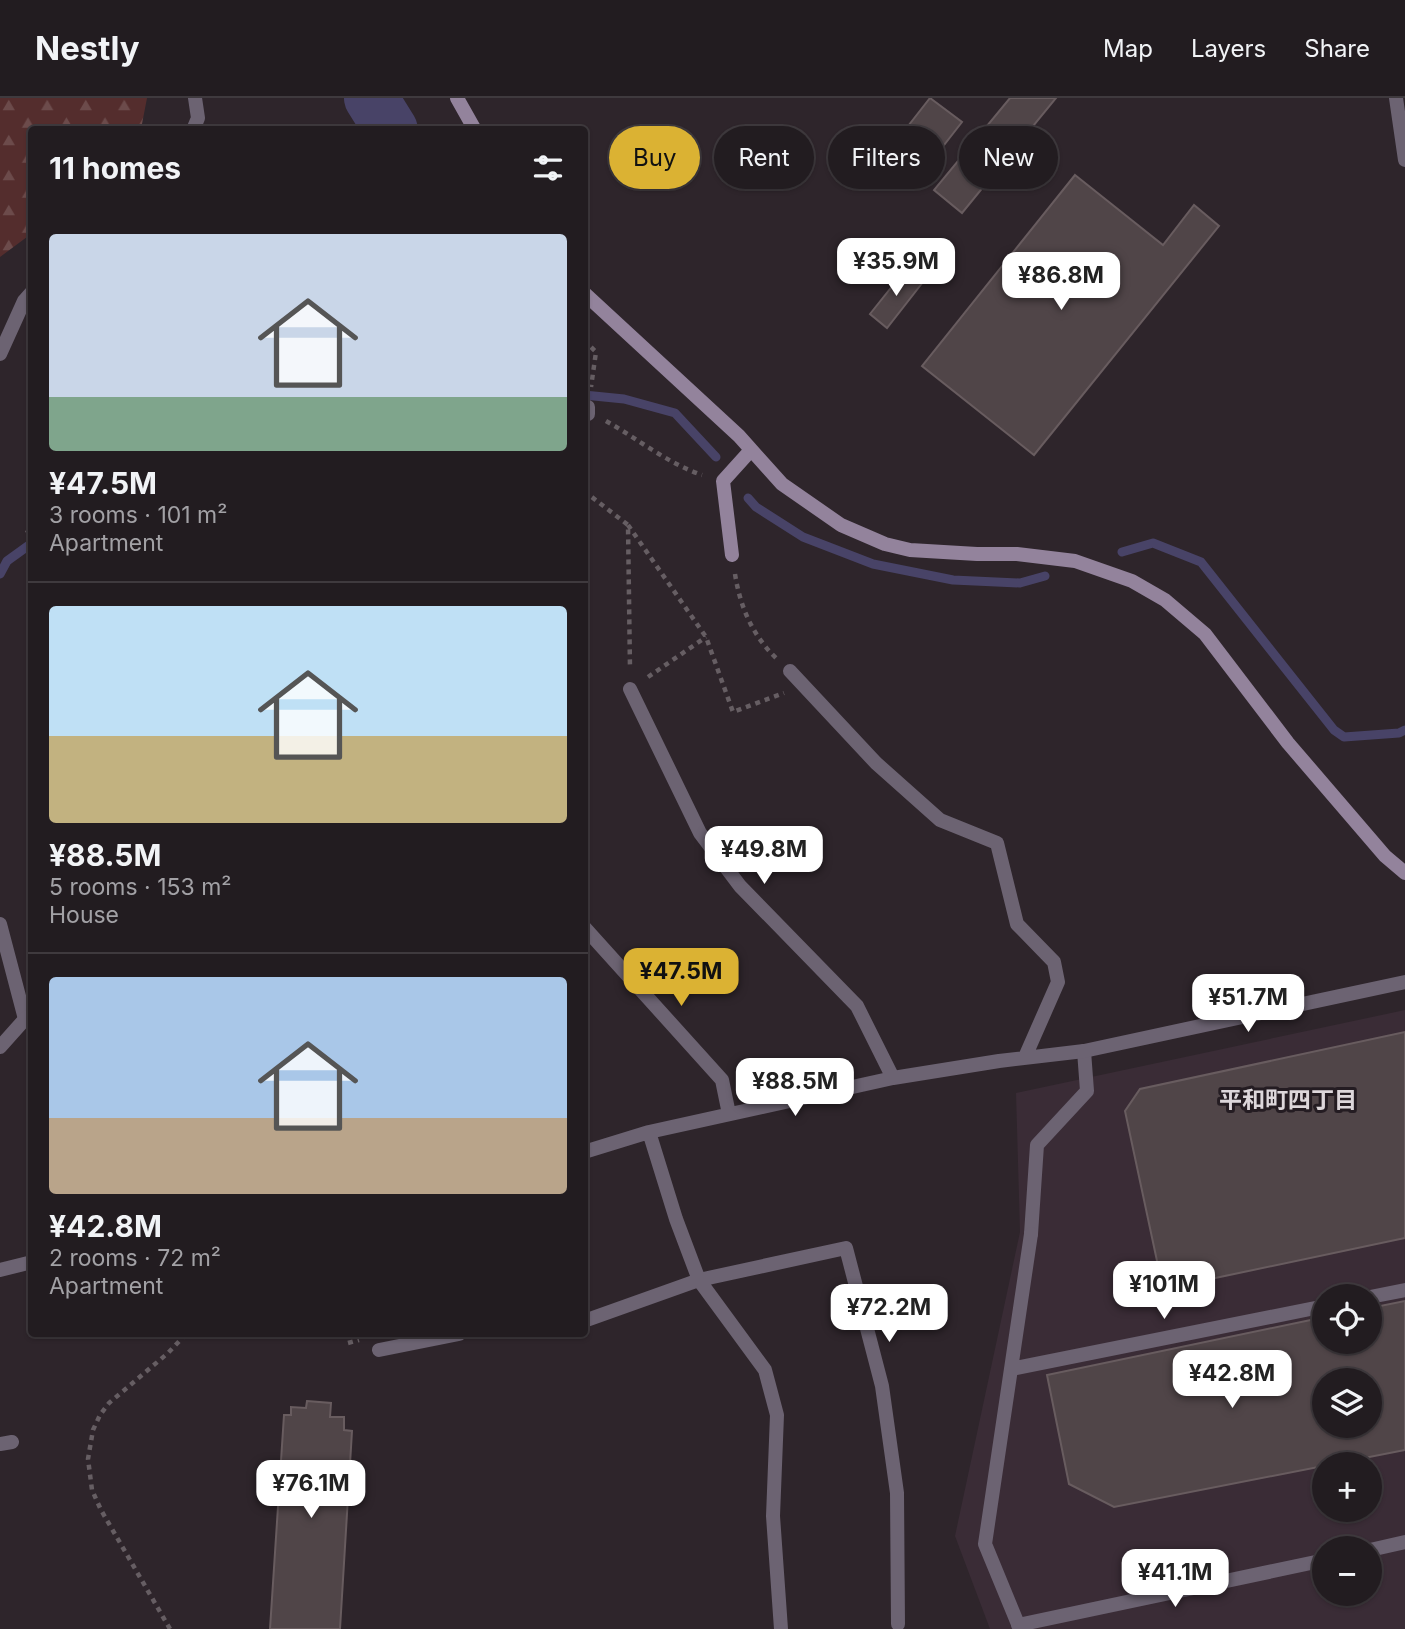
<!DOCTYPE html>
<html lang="en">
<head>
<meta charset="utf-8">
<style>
	:root { --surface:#221c20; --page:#2a2529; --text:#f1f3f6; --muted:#a2a1a5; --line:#3f3a3e; --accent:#dbb233 }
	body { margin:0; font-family:Inter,"Noto Sans JP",sans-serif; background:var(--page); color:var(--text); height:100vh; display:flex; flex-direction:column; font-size:26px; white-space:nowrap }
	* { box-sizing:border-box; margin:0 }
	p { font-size:23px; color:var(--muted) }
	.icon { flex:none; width:38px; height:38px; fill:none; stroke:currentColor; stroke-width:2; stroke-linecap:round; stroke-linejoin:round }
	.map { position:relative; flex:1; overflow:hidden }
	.details { position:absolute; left:28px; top:28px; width:560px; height:1211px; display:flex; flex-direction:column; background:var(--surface); border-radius:7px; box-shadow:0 2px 5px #0004,0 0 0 2px var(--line) }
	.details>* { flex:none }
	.guide { position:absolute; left:609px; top:28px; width:665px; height:63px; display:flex; gap:14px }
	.tools { position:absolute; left:1312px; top:1186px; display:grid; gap:14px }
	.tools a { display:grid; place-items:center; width:70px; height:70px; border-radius:50%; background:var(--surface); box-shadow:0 2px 5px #0004,0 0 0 2px var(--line); font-size:35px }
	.price { position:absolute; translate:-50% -60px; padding:0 16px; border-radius:14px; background:#fff; color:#222; font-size:23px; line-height:46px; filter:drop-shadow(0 2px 4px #0008) }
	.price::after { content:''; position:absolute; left:50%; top:42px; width:21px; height:16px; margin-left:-10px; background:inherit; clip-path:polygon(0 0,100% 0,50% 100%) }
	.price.current { background:var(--accent); color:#111 }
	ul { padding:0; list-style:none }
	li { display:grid; align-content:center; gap:14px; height:371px; padding:0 21px }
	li+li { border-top:2px solid var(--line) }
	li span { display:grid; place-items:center; height:217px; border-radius:7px; color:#555 }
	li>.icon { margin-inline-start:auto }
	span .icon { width:126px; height:126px; fill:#fffc; stroke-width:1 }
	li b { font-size:30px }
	h2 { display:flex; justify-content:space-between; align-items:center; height:84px; padding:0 21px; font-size:30px }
	.tag { padding:0 24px; border-radius:32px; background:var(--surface); box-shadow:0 2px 5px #0004,0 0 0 2px var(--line); font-size:24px; line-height:63px }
	.tag.current { background:var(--accent); color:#111 }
	header { display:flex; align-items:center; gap:42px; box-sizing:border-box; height:98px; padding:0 35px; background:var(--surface); border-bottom:2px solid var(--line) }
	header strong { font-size:33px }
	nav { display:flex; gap:38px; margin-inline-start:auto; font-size:24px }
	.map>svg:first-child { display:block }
	.built { fill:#3a2c36; fill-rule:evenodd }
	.forest { fill:url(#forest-firs) }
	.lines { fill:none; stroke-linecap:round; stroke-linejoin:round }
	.stream { stroke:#484367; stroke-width:9 }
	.river { stroke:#484367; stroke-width:54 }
	.building { fill:#504548; stroke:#685c5f; stroke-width:2; fill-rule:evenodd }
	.path { stroke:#665e63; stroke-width:4.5; stroke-dasharray:5 5; stroke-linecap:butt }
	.lane { stroke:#6c6372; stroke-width:14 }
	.street { stroke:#6c6372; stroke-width:14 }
	.secondary { stroke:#93839c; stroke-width:14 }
	.labels { text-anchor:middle; stroke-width:6; stroke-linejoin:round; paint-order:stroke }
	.neighbourhood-label { font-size:23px; font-weight:bold; fill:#ddd7db; stroke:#241c22 }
</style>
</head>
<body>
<header>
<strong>Nestly</strong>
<nav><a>Map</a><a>Layers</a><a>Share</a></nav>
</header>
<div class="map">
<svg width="1405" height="1531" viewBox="0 0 1405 1531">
	<defs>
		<pattern id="forest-firs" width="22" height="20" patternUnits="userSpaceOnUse" patternTransform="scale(1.75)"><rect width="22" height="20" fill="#542d2d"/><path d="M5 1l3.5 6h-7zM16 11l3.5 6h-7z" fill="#6c4b4b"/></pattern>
	</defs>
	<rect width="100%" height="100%" fill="#2e252b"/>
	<path class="built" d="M1405,912v619h-415l-35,-93 65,-304 -4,-139zM1325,1199h45v45h-45zM1325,1283h45v45h-45zM1325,1367h45v45h-45zM1325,1451h45v45h-45z"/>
	<path class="forest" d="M0,0h147l-6,31 -109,1 -1,104 -31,23z"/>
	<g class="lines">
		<path class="stream" d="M584,297l40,4 51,14 41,44
			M748,400l8,9 47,30 70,27 80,16 67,3 25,-7
			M1122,454l31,-9 48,19 133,168 10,7 55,-4 6,-3
			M0,476l7,-13 25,-18"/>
		<path class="river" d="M371,0l20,32"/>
	</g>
	<path class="building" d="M930,0l32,24 -43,55 -32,-24z
		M1010,0h46l-94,115 -28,-23z
		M1075,77l88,70 31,-40 25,21 -185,229 -112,-89z
		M906,171l17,13 -36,46 -17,-14z
		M1405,934v206l-242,51 -38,-178 15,-22z
		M1405,1203v149l-291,57 -45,-23 -22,-109 278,-58v25h45v-34zM1325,1283h45v45h-45z
		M307,1303l24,2 -1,14h14v13l8,1 -12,198h-70l14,-214h7v-8l15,1z"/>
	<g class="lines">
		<path class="path" d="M584,242l12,12 -5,35
			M606,323c32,18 61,42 96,54
			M584,393l44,34 2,144
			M628,427l78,112 27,75 51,-19
			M26,435l6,-3
			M735,476c5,32 17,61 41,84
			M648,579l58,-40
			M348,1245l11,-3
			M170,1531l-69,-119 -9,-20 -4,-31 5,-29 7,-15 9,-12 59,-50 18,-19"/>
		<path class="lane" d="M0,826l25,95
			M1031,1136l6,-89 50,-54 -3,-40"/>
		<path class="street" d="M1396,0l9,62
			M193,32l5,-12 -3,-20
			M0,256l24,-53 8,-9
			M588,316v-7
			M790,573l86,92 64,57 57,23 20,81 37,38 4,20 -33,75
			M630,591l70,144 40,53 117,120 36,72
			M584,829l138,153 7,34
			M0,949l25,-28 7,-5
			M584,1054l65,-20 244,-54 106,-17 85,-10 321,-69
			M0,1172l32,-8
			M1370,1199l35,-7
			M584,1223l115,-41 -23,-61 -27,-87
			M379,1252l80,-16
			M1011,1271l314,-63
			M0,1346l12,-2
			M1370,1452l35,-8
			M1018,1527l307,-65
			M781,1531l-8,-113 4,-101 -12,-45 -66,-90 147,-32 36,138 15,107 1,131
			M1020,1531l-35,-85 46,-310"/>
		<path class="secondary" d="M457,0l18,32
			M584,195l155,143 43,48 59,41 44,19 25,6 67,4h40l58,7 57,20 33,19 40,34 83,109 97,113 20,17
			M732,457l-9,-74 28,-31"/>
	</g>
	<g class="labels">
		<g class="neighbourhood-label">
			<text x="1288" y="1010">平和町四丁目</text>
		</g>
	</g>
</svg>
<div class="tools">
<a><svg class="icon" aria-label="locate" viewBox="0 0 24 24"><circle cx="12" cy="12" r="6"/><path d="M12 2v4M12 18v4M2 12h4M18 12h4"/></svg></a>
<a><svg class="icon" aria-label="layers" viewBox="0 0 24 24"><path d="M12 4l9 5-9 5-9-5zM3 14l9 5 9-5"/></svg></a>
<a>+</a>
<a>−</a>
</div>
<b class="price" style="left:896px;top:200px">¥35.9M</b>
<b class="price" style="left:1061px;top:214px">¥86.8M</b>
<b class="price" style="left:764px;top:788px">¥49.8M</b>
<b class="price current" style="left:681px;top:910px">¥47.5M</b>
<b class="price" style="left:1248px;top:936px">¥51.7M</b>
<b class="price" style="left:795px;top:1020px">¥88.5M</b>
<b class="price" style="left:1164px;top:1223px">¥101M</b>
<b class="price" style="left:889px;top:1246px">¥72.2M</b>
<b class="price" style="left:1232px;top:1312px">¥42.8M</b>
<b class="price" style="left:311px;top:1422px">¥76.1M</b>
<b class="price" style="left:1175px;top:1511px">¥41.1M</b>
<div class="guide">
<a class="tag current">Buy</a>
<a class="tag">Rent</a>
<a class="tag">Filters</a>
<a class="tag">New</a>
</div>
<section class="details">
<h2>11 homes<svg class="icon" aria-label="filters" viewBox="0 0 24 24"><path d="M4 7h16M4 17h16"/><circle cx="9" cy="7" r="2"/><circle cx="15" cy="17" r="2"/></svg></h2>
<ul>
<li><span style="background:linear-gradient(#c9d6e8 75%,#7fa58c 0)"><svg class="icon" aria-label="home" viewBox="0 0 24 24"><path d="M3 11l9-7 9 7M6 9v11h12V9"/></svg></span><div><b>¥47.5M</b><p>3 rooms · 101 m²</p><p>Apartment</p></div></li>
<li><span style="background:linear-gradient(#bfe0f5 60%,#c2b280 0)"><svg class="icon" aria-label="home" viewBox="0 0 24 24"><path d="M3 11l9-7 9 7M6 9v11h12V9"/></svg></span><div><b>¥88.5M</b><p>5 rooms · 153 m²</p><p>House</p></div></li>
<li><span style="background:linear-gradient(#a9c7e8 65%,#b9a48a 0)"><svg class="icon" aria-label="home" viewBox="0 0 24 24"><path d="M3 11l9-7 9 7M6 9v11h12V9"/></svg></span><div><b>¥42.8M</b><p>2 rooms · 72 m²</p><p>Apartment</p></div></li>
</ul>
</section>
</div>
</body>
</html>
